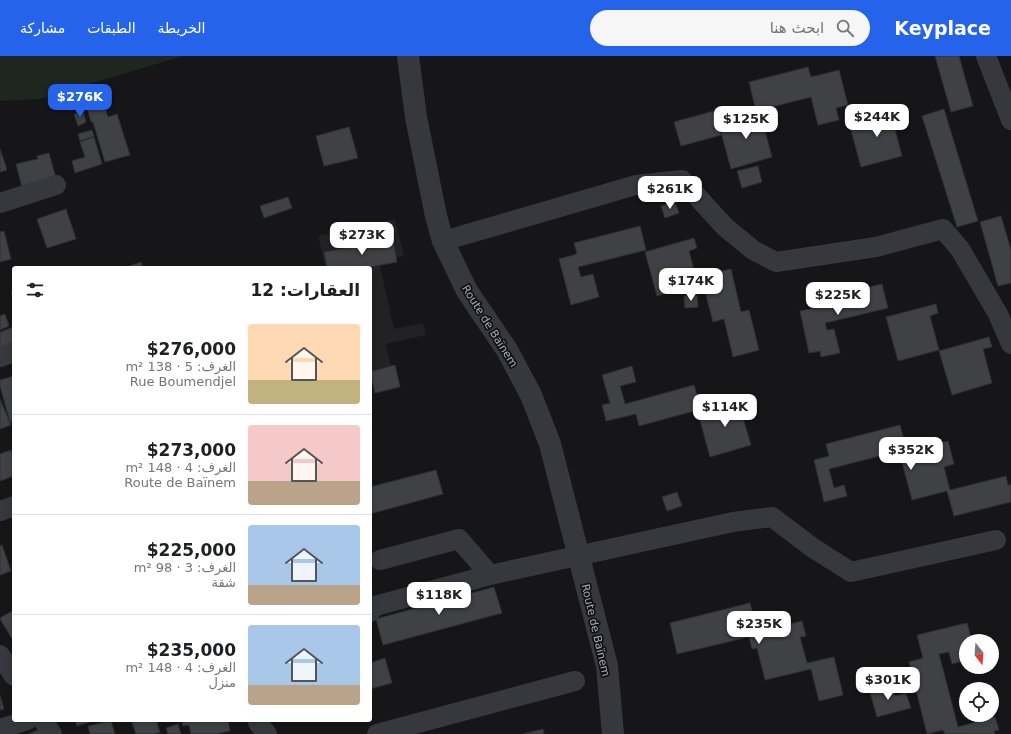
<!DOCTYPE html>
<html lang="ar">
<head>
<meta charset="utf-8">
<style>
	:root { --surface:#fff; --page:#f6f6f6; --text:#202124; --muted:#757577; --line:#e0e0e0; --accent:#2563eb }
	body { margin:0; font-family:"DejaVu Sans",Vazirmatn,sans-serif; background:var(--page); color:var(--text); direction:rtl; height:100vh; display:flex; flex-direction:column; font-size:15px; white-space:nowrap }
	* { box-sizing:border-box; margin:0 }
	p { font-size:13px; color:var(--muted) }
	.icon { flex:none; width:22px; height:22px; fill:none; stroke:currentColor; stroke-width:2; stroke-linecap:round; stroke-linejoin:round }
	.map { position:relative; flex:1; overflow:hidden; direction:ltr }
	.side { position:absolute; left:12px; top:210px; width:360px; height:456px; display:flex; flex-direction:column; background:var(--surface); border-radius:4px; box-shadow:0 2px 6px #0003; direction:rtl }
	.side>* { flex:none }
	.needle { width:26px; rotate:163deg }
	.buttons { position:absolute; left:959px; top:578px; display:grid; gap:8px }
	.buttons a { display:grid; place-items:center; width:40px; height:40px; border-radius:50%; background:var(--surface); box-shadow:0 2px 6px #0003; font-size:20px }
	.price { position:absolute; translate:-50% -34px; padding:0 9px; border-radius:8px; background:#fff; color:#222; font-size:13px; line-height:26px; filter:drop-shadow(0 1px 2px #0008) }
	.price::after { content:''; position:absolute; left:50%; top:24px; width:12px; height:9px; margin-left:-6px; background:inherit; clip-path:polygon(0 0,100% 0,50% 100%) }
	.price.current { background:var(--accent); color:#fff }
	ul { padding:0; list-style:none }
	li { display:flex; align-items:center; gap:12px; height:100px; padding:0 12px }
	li+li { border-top:1px solid var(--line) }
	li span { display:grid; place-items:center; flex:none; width:112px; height:80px; border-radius:4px; color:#555 }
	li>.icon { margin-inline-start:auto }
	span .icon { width:48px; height:48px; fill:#fffc; stroke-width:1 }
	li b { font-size:17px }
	h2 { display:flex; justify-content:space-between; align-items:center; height:48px; padding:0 12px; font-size:17px }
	header { display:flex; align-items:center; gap:24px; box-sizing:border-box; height:56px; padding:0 20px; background:var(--accent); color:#fff }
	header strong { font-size:19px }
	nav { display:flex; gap:22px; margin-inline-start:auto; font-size:14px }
	.search { width:280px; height:36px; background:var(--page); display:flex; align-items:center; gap:10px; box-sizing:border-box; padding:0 14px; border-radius:22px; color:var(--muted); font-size:15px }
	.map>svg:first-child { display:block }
	.built { fill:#222225 }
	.green { fill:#1e261f }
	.building { fill:#404145; stroke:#303034 }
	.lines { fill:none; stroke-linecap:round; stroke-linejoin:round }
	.minor { stroke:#37383d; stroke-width:20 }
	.tertiary { stroke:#37383d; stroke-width:22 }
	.labels { text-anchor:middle; stroke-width:3.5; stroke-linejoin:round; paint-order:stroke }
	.street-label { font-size:11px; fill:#a8adb8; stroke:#111113 }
</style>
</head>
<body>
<header>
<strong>Keyplace</strong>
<div class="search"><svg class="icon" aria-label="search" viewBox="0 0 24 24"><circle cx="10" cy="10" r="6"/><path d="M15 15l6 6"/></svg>ابحث هنا</div>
<nav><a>الخريطة</a><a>الطبقات</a><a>مشاركة</a></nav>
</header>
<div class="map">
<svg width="1011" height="678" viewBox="0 0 1011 678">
	<rect width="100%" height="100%" fill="#161618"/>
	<path class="built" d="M395,163l9,37 -25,6 15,67 29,-6 3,12 -40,9 6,27 -20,5 -2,-7v-101h-44l-8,-32z"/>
	<path class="green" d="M0,0h183l-144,43 -39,2z"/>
	<path class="building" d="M935,0h24l14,50 -22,6z
		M808,11l3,10 28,-7 9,35 -12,3 3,12 -21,5 -7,-28 -55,14 -7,-29z
		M102,43l6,18 9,-3 13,41 -25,7 -12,-40h-2l-5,-18z
		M899,53l3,10 -9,3 9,34 -41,11 -12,-44z
		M944,53l34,112 -21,6 -35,-111z
		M83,55l3,11 -8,4 -4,-12z
		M714,55l7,24 -40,11 -7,-24z
		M768,55l3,10 -8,2 9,34 -41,12 -12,-44z
		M349,71l9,31 -34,8 -8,-30z
		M92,74l2,6 -14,5 -2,-7z
		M94,81l8,27 -27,9 -3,-12 13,-4 -5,-15z
		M0,93l7,21 -7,2z
		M49,97l8,29 -34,9 -7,-27 22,-5 -1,-3z
		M758,110l4,16 -20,6 -5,-17z
		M288,141l4,11 -28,10 -4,-12z
		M675,146l4,11 -14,5 -4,-12z
		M66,153l10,30 -29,9 -10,-29z
		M1001,160l10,34v33l-13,3 -18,-64z
		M640,170l6,24 -68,17 3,10 12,-3 6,23 -28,8 -12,-46 18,-5 -3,-11z
		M4,175l7,28 -11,3v-30z
		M694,182l3,10 -8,3 9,34 -41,11 -12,-44z
		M393,183l4,23 -32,6h-38l-3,-16z
		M141,206l2,6h-19z
		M731,213l10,43 8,-2 10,40 -26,7 -9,-38 -11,3 -12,-46z
		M882,228l6,24 -63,15 2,7 7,-1 6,24 -19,4 -1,-6 -11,2 -9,-42 16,-3 -1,-8z
		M14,235v11l-3,-10z
		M697,239l1,12 -13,1 -1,-12z
		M936,248l2,9 -8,3 9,34 -41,11 -12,-44z
		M5,258l4,12 -9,4v-14z
		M14,271v32l-14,-6v-21z
		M989,281l3,10 -9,2 9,34 -40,12 -13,-44z
		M395,309l5,22 -25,6 -5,-21z
		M632,310l4,16 -16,4 5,18 69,-19 7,24 -62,17 -3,-12 -30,7 -4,-16 8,-2 -8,-28z
		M14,320v45l-4,1 -10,-36v-6z
		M0,343l11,26 -11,4z
		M747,343l3,10 -9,2 10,34 -41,12 -12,-44z
		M900,369l7,26 41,-10 6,23 -10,3 6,23 56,-14 2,9h3v17l-57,14 -7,-25 -35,9 -13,-49 -70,18 5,19 10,-3 3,11 -23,6 -10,-42 15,-4 -3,-12z
		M11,394l3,8v18l-14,5v-27z
		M436,414l7,24 -73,20v-27z
		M677,436l5,14 -15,5 -5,-14z
		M2,489l9,26 -11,4v-29z
		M494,531l8,26 -119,32 -7,-26z
		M750,547l7,29 45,-11 4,15 -6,1 7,26 27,-6 9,38 -24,6 -8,-32 -46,11 -8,-32 -5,1 -3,-12 -72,17 -7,-31z
		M14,554v32l-14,-23v-1z
		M967,567l5,18h-6v19l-14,4 -3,-12 -10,2 19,73 37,-10 4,13 -5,1 1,3h-50l-2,-4 -16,4 -18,-72 14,-4 -6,-23z
		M385,602l7,25 -22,6v-26z
		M881,630l1,5 11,-3 2,8 11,-3 5,15 -34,9 -8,-28z
		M0,639l4,14 -4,1z
		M75,664h22l-20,6z
		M131,664h25l4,12 -5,2h-19z
		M182,664h46l2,11 -15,3h-24l-2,-9 -6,1z
		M111,665l4,13h-25l-2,-8z
		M178,668l3,10h-13l-2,-6z
		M543,673l1,5h-21z
		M40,674l1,4h-13z"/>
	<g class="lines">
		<path class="minor" d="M986,0l25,64
			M0,147l56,-18
			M443,185l193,-56 46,-5 43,47 28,23 23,12 100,-15 67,-18 17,20 38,65 13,30
			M0,301l14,-5
			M0,455l14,-5
			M380,504l79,-21 31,36
			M370,556l5,-6 115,-31 243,-53 39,-5 41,31 38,24 145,-32
			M0,599l14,21
			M43,664l9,14
			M258,664v3l9,11
			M0,673l27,-9
			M377,678l198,-53"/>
		<path class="tertiary" d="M408,0l8,61 20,99 7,25 24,50 40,59 24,45 19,49 57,222 6,68"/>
	</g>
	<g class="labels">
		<g class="street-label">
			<text transform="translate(490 270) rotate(58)" y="4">Route de Baïnem</text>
			<text transform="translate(596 574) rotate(77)" y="4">Route de Baïnem</text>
		</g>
	</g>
</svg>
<div class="buttons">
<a><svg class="needle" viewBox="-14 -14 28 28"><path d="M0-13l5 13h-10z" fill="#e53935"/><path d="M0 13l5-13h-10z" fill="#757577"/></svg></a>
<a><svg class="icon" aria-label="locate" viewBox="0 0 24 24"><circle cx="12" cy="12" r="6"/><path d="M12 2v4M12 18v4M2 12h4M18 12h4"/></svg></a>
</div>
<b class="price current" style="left:80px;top:62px">$276K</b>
<b class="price" style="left:877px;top:82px">$244K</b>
<b class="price" style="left:746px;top:84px">$125K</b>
<b class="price" style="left:670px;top:154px">$261K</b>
<b class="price" style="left:362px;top:200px">$273K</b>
<b class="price" style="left:691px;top:246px">$174K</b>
<b class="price" style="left:838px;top:260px">$225K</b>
<b class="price" style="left:725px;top:372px">$114K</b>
<b class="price" style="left:911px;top:415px">$352K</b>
<b class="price" style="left:439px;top:560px">$118K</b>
<b class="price" style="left:759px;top:589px">$235K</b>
<b class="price" style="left:888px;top:645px">$301K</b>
<section class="side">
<h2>العقارات: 12<svg class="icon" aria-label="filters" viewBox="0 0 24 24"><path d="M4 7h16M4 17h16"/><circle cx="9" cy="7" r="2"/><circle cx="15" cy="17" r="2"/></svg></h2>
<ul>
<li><span style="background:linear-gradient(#ffd9b3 70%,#c2b280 0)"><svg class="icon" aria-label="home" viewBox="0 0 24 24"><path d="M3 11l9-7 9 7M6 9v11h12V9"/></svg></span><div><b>$276,000</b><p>الغرف: 5 · 138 m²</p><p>Rue Boumendjel</p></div></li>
<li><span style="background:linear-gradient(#f6c9c9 70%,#b9a48a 0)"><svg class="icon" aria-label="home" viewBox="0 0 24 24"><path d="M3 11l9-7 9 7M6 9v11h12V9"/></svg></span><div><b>$273,000</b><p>الغرف: 4 · 148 m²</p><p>Route de Baïnem</p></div></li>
<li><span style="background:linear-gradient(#a9c7e8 75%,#b9a48a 0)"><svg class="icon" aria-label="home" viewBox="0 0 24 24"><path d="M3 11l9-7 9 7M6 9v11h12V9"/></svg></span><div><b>$225,000</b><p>الغرف: 3 · 98 m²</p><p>شقة</p></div></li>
<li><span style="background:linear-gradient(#a9c7e8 75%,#b9a48a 0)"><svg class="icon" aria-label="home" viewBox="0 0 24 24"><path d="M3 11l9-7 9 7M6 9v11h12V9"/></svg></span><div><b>$235,000</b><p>الغرف: 4 · 148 m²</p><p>منزل</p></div></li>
</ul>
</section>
</div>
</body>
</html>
